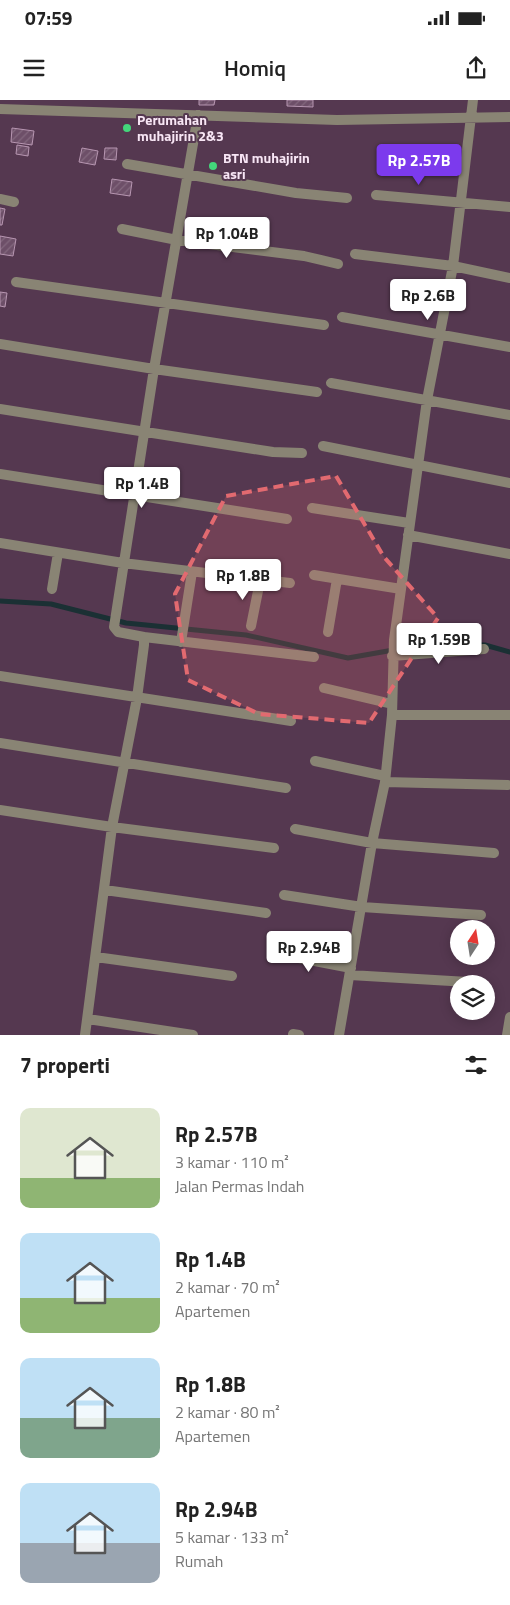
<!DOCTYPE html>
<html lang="id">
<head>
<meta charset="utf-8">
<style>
	:root { --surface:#fff; --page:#f2f2f2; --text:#222; --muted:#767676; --accent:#7c3aed }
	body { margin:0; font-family:"Titillium Web",sans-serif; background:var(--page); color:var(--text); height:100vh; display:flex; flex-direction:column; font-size:19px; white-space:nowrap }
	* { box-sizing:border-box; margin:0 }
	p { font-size:16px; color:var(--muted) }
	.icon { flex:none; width:28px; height:28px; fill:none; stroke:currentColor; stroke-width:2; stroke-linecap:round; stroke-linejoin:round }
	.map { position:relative; height:935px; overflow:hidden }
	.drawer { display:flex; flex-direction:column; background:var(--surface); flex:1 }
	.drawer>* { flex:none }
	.needle { width:32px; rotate:12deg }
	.tools { position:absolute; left:450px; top:820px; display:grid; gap:10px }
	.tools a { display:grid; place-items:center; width:45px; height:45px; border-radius:50%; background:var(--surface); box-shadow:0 2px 12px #0003; font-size:25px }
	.price { position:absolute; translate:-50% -42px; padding:0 11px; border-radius:5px; background:#fff; color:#222; font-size:16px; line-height:32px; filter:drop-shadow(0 1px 2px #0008) }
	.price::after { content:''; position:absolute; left:50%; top:30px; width:15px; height:11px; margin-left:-8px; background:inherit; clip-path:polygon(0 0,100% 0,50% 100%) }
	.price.selected { background:var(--accent); color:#fff }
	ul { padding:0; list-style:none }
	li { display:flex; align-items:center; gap:15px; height:125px; padding:0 20px }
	li span { display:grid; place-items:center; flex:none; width:140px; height:100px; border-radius:10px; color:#555 }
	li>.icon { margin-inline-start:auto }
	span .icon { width:60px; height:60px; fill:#fffc; stroke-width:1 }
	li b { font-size:21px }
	h2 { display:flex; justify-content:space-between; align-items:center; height:60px; padding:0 20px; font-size:21px }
	.status { display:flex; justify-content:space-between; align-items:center; height:35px; padding:0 25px; background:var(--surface); direction:ltr }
	.status svg { height:14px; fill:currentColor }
	header { display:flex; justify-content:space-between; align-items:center; height:65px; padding:0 20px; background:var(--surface); font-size:22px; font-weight:600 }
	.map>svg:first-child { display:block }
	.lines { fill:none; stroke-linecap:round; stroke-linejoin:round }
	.stream { stroke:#1b3034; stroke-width:5 }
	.building { fill:url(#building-hatch); stroke:#b796b1 }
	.street { stroke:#898474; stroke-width:10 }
	.marked { fill:#e26a70; fill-opacity:0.2; stroke:#e26a70; stroke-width:4; stroke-dasharray:10 6; stroke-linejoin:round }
	.poi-dot { fill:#43d77b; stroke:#553850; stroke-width:2 }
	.labels { text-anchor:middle; stroke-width:4; stroke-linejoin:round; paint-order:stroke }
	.poi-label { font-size:14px; font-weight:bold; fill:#f8e6f5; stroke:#553850; text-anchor:start }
</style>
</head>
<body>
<div class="status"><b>07:59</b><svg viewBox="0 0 49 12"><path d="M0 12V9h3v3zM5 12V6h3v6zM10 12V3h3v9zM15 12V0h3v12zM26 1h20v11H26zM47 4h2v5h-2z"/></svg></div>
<header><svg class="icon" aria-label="menu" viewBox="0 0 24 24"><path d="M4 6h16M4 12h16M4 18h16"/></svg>Homiq<svg class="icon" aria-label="share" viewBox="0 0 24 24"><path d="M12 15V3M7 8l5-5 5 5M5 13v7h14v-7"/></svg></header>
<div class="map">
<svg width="510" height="935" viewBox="0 0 510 935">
	<defs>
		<pattern id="building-hatch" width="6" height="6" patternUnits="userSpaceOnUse" patternTransform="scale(1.25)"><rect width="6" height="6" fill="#6d4f68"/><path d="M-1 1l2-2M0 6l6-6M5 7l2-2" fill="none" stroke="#83687e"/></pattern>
	</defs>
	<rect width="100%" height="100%" fill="#553850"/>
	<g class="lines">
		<path class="stream" d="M0,501l51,3 75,19 120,12 102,23 85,-15 52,2 25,7"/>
	</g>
	<path class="building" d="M199,0h16l-1,5h-15z
		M287,0h26v7l-26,-1z
		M12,28l22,3 -2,14 -21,-3z
		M17,45l12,2 -1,9 -12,-2z
		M82,48l16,3 -3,14 -16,-3z
		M105,48h12l-1,12 -12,-1z
		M112,79l20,3 -2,14 -20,-3z
		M0,108l5,1 -3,16h-2z
		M0,136l16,3 -3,17 -13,-2z
		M0,192l7,1 -2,14 -5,-1z"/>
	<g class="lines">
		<path class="street" d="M0,9l337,11 173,-3
			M127,64l169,29 51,5
			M376,95l134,12
			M0,99l14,3
			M122,129l55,11 127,16 34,8
			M355,154l98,12 57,12
			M16,182l308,43
			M342,217l168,30
			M0,244l154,25 163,23
			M331,283l179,32
			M0,309l273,43 29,1
			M323,346l187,37
			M0,374l287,45
			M312,408l97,15
			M408,435l102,19
			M0,443l123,20 167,20
			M314,475l87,14
			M52,489l6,-36
			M251,526l9,-45
			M328,532l9,-53
			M144,537l170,20
			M181,542l11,-70
			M392,556l92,-7
			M0,576l291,45
			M324,588l68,16
			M392,615h118
			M0,643l286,45
			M315,661l70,15
			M385,682l123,3
			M0,710l112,17 162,21
			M295,729l77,14 122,10
			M105,790l161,23
			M284,795l78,12 119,8
			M273,853l78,15
			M96,857l136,19
			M350,875l118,7
			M88,919l105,16
			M293,934l6,1
			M85,935l27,-208 25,-129 7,-53v-8l-26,-5 -4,-5 40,-258 44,-254
			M339,935l33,-192 13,-61 7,-67 2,-75 33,-240 26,-134 20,-166
			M507,935l3,-18"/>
	</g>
	<path class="marked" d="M336,376l48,81 54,61 -69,105 -110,-9 -71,-34 -13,-86 51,-98z"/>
	<g class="poi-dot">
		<circle cx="127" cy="28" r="5"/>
		<circle cx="213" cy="66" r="5"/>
	</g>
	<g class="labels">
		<g class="poi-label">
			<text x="137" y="25">Perumahan<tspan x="137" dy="16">muhajirin 2&amp;3</tspan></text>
			<text x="223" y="63">BTN muhajirin<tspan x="223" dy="16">asri</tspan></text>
		</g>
	</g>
</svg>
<div class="tools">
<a><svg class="needle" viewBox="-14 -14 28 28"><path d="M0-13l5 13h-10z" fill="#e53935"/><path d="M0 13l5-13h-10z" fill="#767676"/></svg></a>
<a><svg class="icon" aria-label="layers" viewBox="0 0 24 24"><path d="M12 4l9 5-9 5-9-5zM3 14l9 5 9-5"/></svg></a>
</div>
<b class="price selected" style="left:419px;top:86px">Rp 2.57B</b>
<b class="price" style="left:227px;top:159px">Rp 1.04B</b>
<b class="price" style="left:428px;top:221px">Rp 2.6B</b>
<b class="price" style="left:142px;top:409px">Rp 1.4B</b>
<b class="price" style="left:243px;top:501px">Rp 1.8B</b>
<b class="price" style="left:439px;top:565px">Rp 1.59B</b>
<b class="price" style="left:309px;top:873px">Rp 2.94B</b>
</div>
<section class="drawer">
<h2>7 properti<svg class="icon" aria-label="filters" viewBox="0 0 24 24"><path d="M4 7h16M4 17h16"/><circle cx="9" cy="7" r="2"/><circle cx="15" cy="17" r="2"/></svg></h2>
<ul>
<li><span style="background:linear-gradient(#dfe7d0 70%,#8fb573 0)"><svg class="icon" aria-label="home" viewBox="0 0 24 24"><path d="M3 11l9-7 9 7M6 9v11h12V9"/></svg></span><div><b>Rp 2.57B</b><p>3 kamar · 110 m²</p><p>Jalan Permas Indah</p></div></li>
<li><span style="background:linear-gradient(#bfe0f5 65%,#8fb573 0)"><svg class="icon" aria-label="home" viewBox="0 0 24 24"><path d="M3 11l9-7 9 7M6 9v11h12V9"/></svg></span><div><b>Rp 1.4B</b><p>2 kamar · 70 m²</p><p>Apartemen</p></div></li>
<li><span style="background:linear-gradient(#bfe0f5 60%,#7fa58c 0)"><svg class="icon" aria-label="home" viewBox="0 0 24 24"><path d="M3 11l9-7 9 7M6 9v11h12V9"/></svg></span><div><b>Rp 1.8B</b><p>2 kamar · 80 m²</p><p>Apartemen</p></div></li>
<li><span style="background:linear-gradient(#bfe0f5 60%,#9aa5b1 0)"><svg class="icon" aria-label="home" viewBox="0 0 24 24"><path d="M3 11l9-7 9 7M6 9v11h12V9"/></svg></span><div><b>Rp 2.94B</b><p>5 kamar · 133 m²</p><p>Rumah</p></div></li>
</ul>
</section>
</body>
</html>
